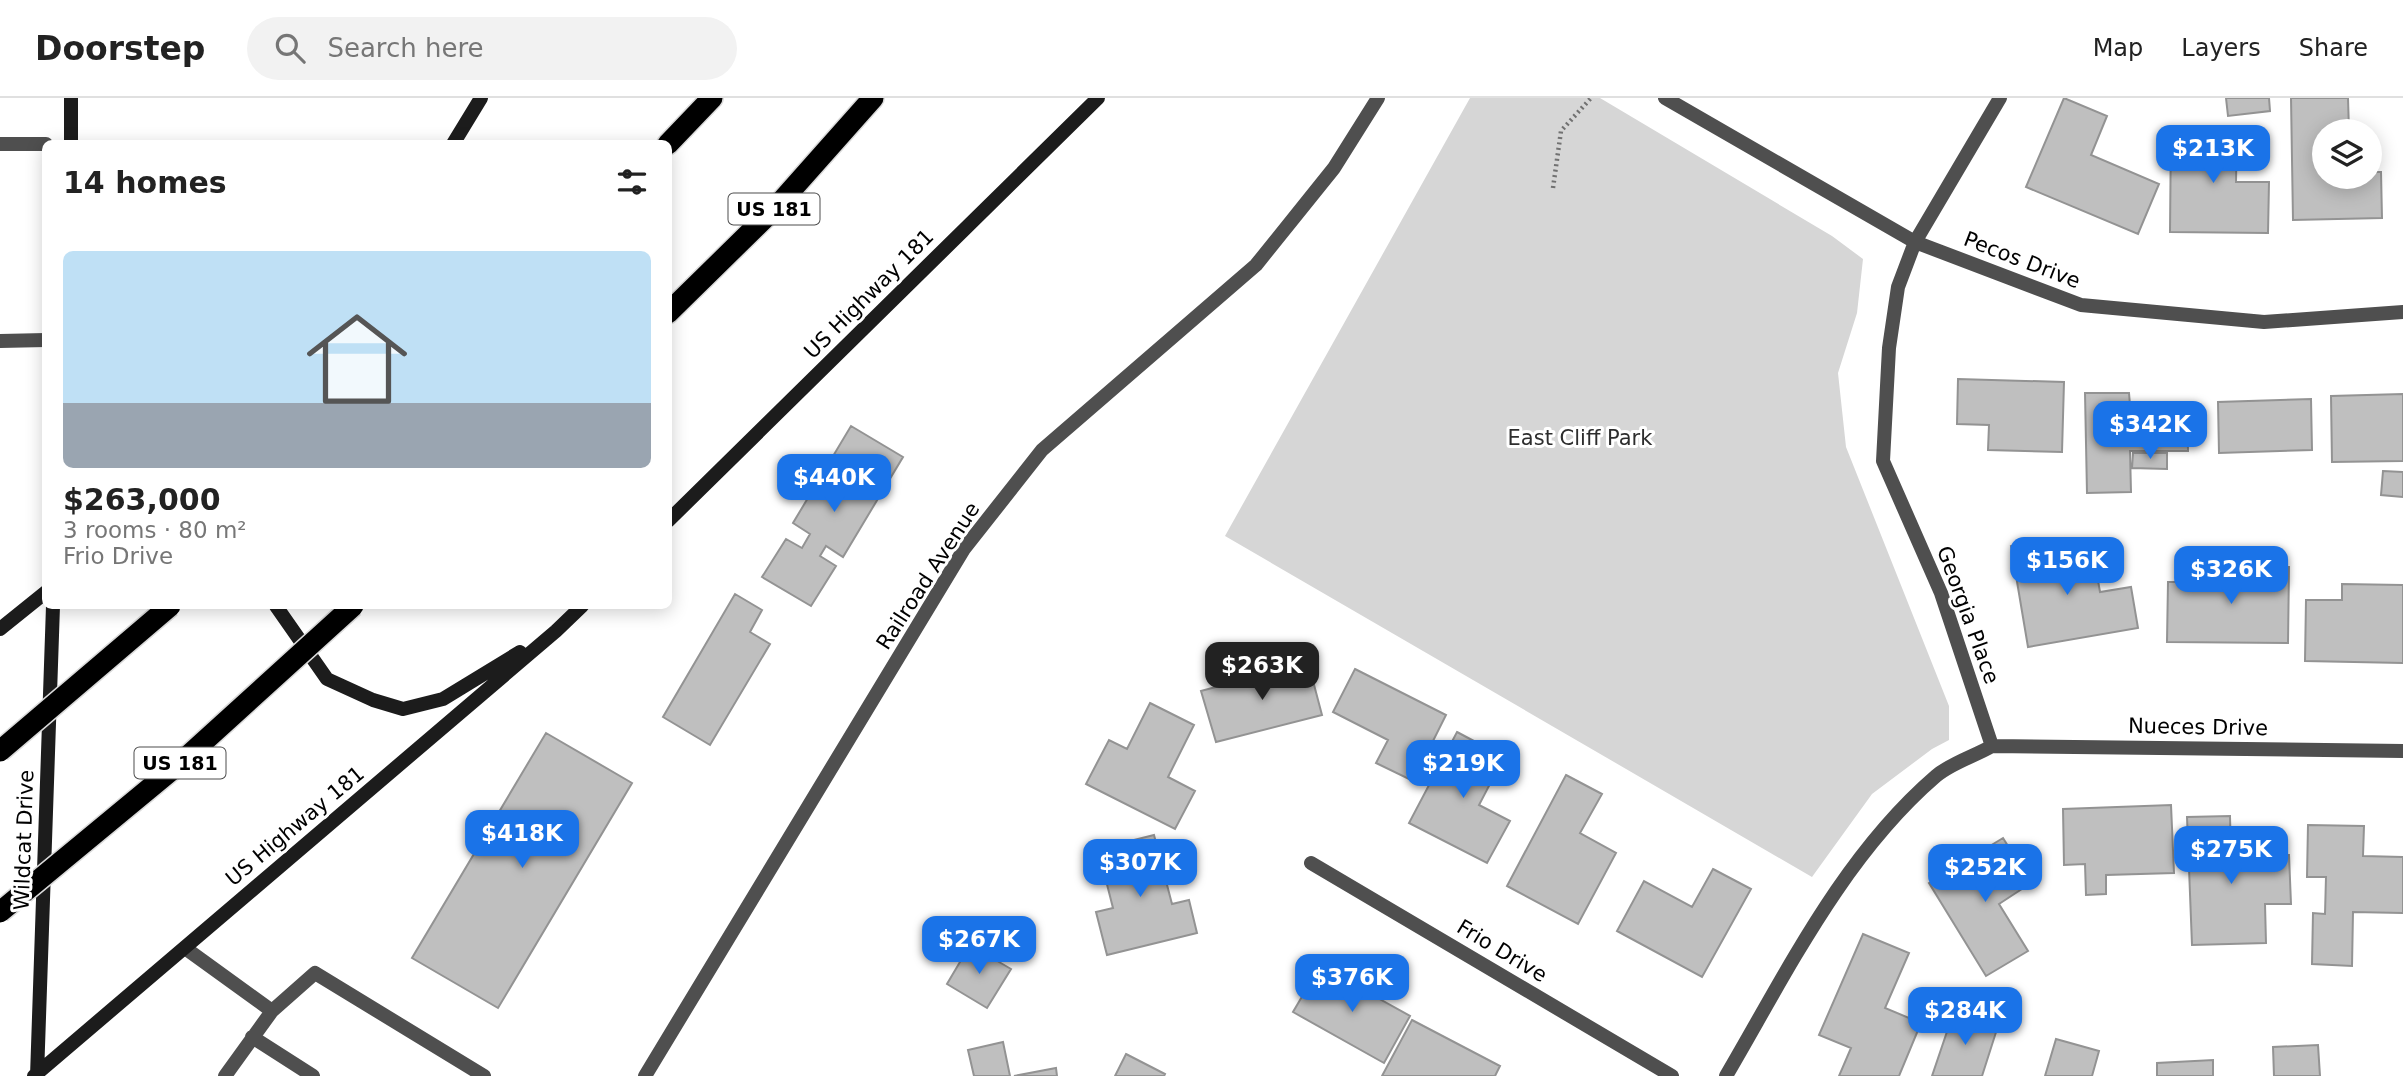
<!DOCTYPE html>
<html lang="en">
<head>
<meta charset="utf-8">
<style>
	:root { --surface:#fff; --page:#f2f2f2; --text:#222; --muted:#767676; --line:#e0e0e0; --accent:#1a73e8 }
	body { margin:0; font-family:"DejaVu Sans",sans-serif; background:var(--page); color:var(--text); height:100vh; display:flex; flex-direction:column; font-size:26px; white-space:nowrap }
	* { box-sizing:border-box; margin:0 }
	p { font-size:23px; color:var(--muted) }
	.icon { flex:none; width:38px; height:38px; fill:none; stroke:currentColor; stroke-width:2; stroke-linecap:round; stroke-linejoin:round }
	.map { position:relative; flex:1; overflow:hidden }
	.details { position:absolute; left:42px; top:42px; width:630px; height:469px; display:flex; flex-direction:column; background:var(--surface); border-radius:10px; box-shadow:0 4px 18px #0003 }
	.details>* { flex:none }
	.fabs { position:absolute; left:2312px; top:21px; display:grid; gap:14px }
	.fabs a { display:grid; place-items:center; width:70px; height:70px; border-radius:50%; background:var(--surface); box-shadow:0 4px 18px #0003; font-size:35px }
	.price { position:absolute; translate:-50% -60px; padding:0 16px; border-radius:14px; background:var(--accent); color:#fff; font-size:23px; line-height:46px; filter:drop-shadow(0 2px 4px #0008) }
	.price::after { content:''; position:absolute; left:50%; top:42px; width:21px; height:16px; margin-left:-10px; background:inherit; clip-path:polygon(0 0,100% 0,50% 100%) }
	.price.active { background:#222; color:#fff }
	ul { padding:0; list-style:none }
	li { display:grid; align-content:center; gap:14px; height:371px; padding:0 21px }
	li span { display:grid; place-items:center; height:217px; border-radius:10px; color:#555 }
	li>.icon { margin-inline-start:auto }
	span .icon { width:126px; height:126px; fill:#fffc; stroke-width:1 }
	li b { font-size:30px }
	h2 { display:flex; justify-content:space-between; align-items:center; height:84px; padding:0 21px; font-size:30px }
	header { display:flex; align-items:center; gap:42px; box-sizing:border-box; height:98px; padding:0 35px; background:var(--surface); border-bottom:2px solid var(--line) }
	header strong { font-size:33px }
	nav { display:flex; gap:38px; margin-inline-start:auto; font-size:24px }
	.search { width:490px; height:63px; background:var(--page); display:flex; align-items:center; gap:18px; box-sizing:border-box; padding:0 24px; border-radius:38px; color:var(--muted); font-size:26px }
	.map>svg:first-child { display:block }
	.green { fill:#d6d6d6 }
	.building { fill:#bfbfbf; stroke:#939393; stroke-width:2 }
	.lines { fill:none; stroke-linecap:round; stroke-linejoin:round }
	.highway-casing { stroke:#dbdbdb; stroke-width:24 }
	.path { stroke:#717171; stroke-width:4.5; stroke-dasharray:2 3.5; stroke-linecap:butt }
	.lane { stroke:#4f4f4f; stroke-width:14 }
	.street { stroke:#4f4f4f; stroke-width:14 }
	.secondary { stroke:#1c1c1c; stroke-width:14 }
	.highway { stroke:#000; stroke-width:21 }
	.highway-bridge-casing { stroke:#dbdbdb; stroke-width:24; stroke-linecap:butt }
	.highway-bridge { stroke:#000; stroke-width:21 }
	.labels { text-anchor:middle; stroke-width:6; stroke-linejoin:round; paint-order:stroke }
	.shield { fill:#fff; stroke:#4c4c4c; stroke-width:2 }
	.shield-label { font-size:19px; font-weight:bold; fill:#000 }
	.street-label { font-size:21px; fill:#000; stroke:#fff }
	.park-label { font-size:21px; fill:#2d2d2d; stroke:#fff }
</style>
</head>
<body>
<header>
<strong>Doorstep</strong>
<div class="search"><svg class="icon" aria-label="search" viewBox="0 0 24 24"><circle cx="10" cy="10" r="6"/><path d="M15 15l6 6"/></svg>Search here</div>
<nav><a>Map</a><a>Layers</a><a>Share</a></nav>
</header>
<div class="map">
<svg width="2403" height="978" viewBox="0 0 2403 978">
	<rect width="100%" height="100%" fill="#fff"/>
	<path class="green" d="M1470,0h130l232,138 31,23 -6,54 -19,60 8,74 103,259v34l-17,9 -60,45 -60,83 -587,-341z"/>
	<path class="building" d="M2064,0l43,18 -16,39 68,29 -21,50 -112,-47z
		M2226,0h43l1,13 -42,5z
		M2291,0h57l1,33h-25v46h46v-5h11l1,46 -89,2z
		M2171,29l66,1 -1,54h33l-1,51 -98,-1z
		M1958,281l106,3 -2,70 -74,-2 1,-25 -32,-1z
		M2085,295h44l1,12 57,-1 1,47h-58l1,41 -44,1z
		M2403,296v67l-71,1 -1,-66z
		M2311,301l1,51 -93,3 -1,-51z
		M851,328l52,31 -60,100 -17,-11 -6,10 16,10 -25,40 -49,-29 24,-38 16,9 8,-14 -17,-11z
		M2133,355h34v16l-35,-1z
		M2383,373l20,1v25l-22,-2z
		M2051,441l4,19 38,-6 7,40 31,-5 7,41 -110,19 -17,-101z
		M2200,468l89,1 -1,76 -121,-1 1,-60h31z
		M2342,486l61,1v78l-98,-2 1,-61h36z
		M735,496l27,16 -12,22 20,12 -60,101 -47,-28z
		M1308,564l14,53 -106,27 -15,-51z
		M1355,571l91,46 -33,66 -37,-18 12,-23 -55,-28z
		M1150,605l44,22 -26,52 27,14 -20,38 -89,-45 23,-44 18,9z
		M1457,634l47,25 -25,48 31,16 -23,42 -78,-40z
		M546,635l86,50 -134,225 -86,-50z
		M1566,677l36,19 -22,39 36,20 -38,71 -71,-38z
		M2171,707l3,68 -68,2v19l-20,1 -1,-31 -21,1 -1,-56z
		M2230,718l1,41 58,-2 2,49h-26l1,39 -74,2 -5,-128z
		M2308,727l56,1 -1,30 40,1v56l-50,-1 -1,54 -40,-2 1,-51 12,1 1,-37h-19z
		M1154,737l18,69 17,-4 8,33 -90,22 -11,-43 17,-4 -15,-59z
		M2003,740l28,45 -32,21 29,47 -42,25 -57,-93z
		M1713,771l38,20 -49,88 -85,-46 27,-50 48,26z
		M1863,836l46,19 -24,55 36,15 -22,53h-60l12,-28 -32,-13z
		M970,847l41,24 -24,39 -40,-24z
		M1320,868l90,50 -26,47 -91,-51z
		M1954,913l44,15 -16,50h-50z
		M1412,922l88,46 -5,10h-113z
		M2056,941l43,12 -7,25h-47z
		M1003,944l7,34h-36l-6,-26z
		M2318,947l2,31h-46l-1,-29z
		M1126,956l39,20 -1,2h-49z
		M2213,962v16h-56v-13z
		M1056,970l1,8h-43z"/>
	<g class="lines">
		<defs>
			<path id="highway" d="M668,46l44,-46
				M668,215l110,-108 95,-107"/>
		</defs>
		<use href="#highway" class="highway-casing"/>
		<path class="path" d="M1553,90l8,-57 30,-33"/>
		<path class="lane" d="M0,243l46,-1
			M185,850l87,63 -47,65
			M272,913l43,-38 169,103
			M252,939l61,39"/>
		<path class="street" d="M1665,0l250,144 166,63 183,17 139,-10
			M0,46h46
			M1992,648l411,5
			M1311,765l361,213
			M645,978l319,-527 78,-99 214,-185 78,-97 44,-70
			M1726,978c61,-104 117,-220 210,-300 15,-13 39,-20 56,-30l-51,-153 -58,-132 6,-113 9,-61 17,-45 85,-144"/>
		<path class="secondary" d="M71,46v-46
			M453,46l28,-46
			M668,423l430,-423
			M276,508l51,73 46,21 30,9 40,-10 77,-47
			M0,531l46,-37
			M34,978l522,-445 26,-25
			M37,978l16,-470"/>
		<use href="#highway" class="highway"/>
		<defs>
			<path id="highway-bridge" d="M0,653l170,-145
				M0,814l179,-148 174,-158"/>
		</defs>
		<use href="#highway-bridge" class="highway-bridge-casing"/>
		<use href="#highway-bridge" class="highway-bridge"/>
	</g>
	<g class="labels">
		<g class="shield">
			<rect x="728.5" y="95.5" width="91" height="31" rx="5"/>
			<rect x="134.5" y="649.5" width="91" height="31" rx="5"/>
		</g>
		<g class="shield-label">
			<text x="774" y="118">US 181</text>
			<text x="180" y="672">US 181</text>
		</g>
		<g class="street-label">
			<text transform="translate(2022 162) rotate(21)" y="7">Pecos Drive</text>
			<text transform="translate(869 196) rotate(-45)" y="7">US Highway 181</text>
			<text transform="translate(928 478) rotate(-57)" y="7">Railroad Avenue</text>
			<text transform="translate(1968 517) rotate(70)" y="7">Georgia Place</text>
			<text transform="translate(2198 629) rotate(1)" y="7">Nueces Drive</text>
			<text transform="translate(295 728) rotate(-40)" y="7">US Highway 181</text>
			<text transform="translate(24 742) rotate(-88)" y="7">Wildcat Drive</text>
			<text transform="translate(1502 853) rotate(31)" y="7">Frio Drive</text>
		</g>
		<g class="park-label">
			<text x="1580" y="347">East Cliff Park</text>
		</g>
	</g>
</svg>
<div class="fabs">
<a><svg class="icon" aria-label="layers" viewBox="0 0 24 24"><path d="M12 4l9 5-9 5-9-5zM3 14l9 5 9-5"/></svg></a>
</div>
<b class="price" style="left:2213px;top:87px">$213K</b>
<b class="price" style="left:2150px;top:363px">$342K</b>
<b class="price" style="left:834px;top:416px">$440K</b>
<b class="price" style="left:2067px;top:499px">$156K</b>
<b class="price" style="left:2231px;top:508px">$326K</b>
<b class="price active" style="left:1262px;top:604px">$263K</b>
<b class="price" style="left:1463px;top:702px">$219K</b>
<b class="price" style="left:522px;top:772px">$418K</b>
<b class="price" style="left:2231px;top:788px">$275K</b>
<b class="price" style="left:1140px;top:801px">$307K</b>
<b class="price" style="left:1985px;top:806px">$252K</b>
<b class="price" style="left:979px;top:878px">$267K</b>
<b class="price" style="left:1352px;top:916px">$376K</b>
<b class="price" style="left:1965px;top:949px">$284K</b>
<section class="details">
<h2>14 homes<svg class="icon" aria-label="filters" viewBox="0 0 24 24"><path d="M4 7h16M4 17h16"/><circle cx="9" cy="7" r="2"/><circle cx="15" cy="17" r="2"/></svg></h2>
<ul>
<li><span style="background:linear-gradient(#bfe0f5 70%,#9aa5b1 0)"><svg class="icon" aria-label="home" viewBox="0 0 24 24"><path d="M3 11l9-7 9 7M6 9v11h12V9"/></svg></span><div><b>$263,000</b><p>3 rooms · 80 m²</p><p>Frio Drive</p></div></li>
</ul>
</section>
</div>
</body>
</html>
